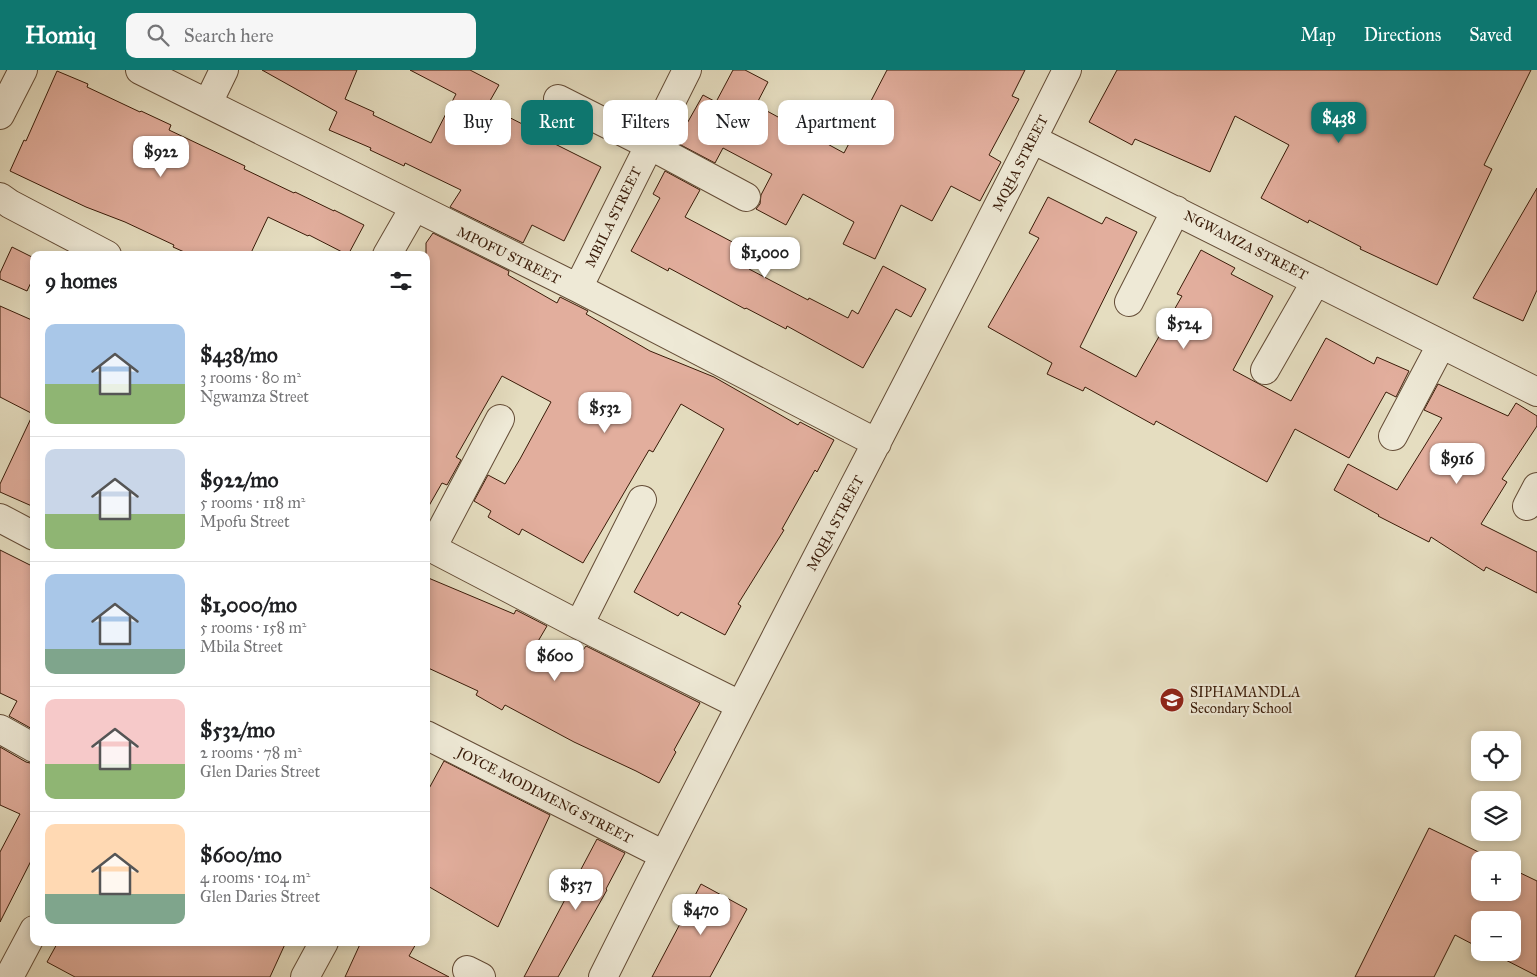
<!DOCTYPE html>
<html lang="en">
<head>
<meta charset="utf-8">
<style>
	:root { --surface:#fff; --page:#f6f6f6; --text:#202124; --muted:#757577; --line:#e0e0e0; --accent:#0f766e }
	body { margin:0; font-family:"IM FELL Great Primer",serif; background:var(--page); color:var(--text); height:100vh; display:flex; flex-direction:column; font-size:19px; white-space:nowrap }
	* { box-sizing:border-box; margin:0 }
	p { font-size:16px; color:var(--muted) }
	.icon { flex:none; width:28px; height:28px; fill:none; stroke:currentColor; stroke-width:2; stroke-linecap:round; stroke-linejoin:round }
	.map { position:relative; flex:1; overflow:hidden }
	.drawer { position:absolute; left:30px; top:181px; width:400px; height:695px; display:flex; flex-direction:column; background:var(--surface); border-radius:10px; box-shadow:0 2px 8px #0003 }
	.drawer>* { flex:none }
	.hud { position:absolute; left:445px; top:30px; width:475px; height:45px; display:flex; gap:10px }
	.buttons { position:absolute; left:1471px; top:661px; display:grid; gap:10px }
	.buttons a { display:grid; place-items:center; width:50px; height:50px; border-radius:10px; background:var(--surface); box-shadow:0 2px 8px #0003; font-size:25px }
	.price { position:absolute; translate:-50% -42px; padding:0 11px; border-radius:10px; background:#fff; color:#222; font-size:16px; line-height:32px; filter:drop-shadow(0 1px 2px #0008) }
	.price::after { content:''; position:absolute; left:50%; top:30px; width:15px; height:11px; margin-left:-8px; background:inherit; clip-path:polygon(0 0,100% 0,50% 100%) }
	.price.on { background:var(--accent); color:#fff }
	ul { padding:0; list-style:none }
	li { display:flex; align-items:center; gap:15px; height:125px; padding:0 15px }
	li+li { border-top:1px solid var(--line) }
	li span { display:grid; place-items:center; flex:none; width:140px; height:100px; border-radius:10px; color:#555 }
	li>.icon { margin-inline-start:auto }
	span .icon { width:60px; height:60px; fill:#fffc; stroke-width:1 }
	li b { font-size:21px }
	h2 { display:flex; justify-content:space-between; align-items:center; height:60px; padding:0 15px; font-size:21px }
	.tag { padding:0 18px; border-radius:10px; background:var(--surface); box-shadow:0 2px 8px #0003; font-size:18px; line-height:45px }
	.tag.on { background:var(--accent); color:#fff }
	header { display:flex; align-items:center; gap:30px; box-sizing:border-box; height:70px; padding:0 25px; background:var(--accent); color:#fff }
	header strong { font-size:24px }
	nav { display:flex; gap:28px; margin-inline-start:auto; font-size:18px }
	.search { width:350px; height:45px; background:var(--page); display:flex; align-items:center; gap:12px; box-sizing:border-box; padding:0 18px; border-radius:10px; color:var(--muted); font-size:19px }
	.map>svg:first-child { display:block }
	.building { fill:#e2ae9d; stroke:#391b08 }
	.lines { fill:none; stroke-linecap:round; stroke-linejoin:round }
	.street-casing { stroke:#644c36; stroke-width:30 }
	.street { stroke:#eee9d6; stroke-width:28 }
	.labels { text-anchor:middle; stroke-width:4.5; stroke-linejoin:round; paint-order:stroke }
	.street-label { font-size:14px; fill:#391b08; stroke:#eee9d6 }
	.poi-label { font-size:14px; fill:#391b08; stroke:#eee9d6; text-anchor:start }
</style>
</head>
<body>
<header>
<strong>Homiq</strong>
<div class="search"><svg class="icon" aria-label="search" viewBox="0 0 24 24"><circle cx="10" cy="10" r="6"/><path d="M15 15l6 6"/></svg>Search here</div>
<nav><a>Map</a><a>Directions</a><a>Saved</a></nav>
</header>
<div class="map">
<svg width="1537" height="907" viewBox="0 0 1537 907">
	<rect width="100%" height="100%" fill="#e5ddc0"/>
	<filter id="stains"><feTurbulence type="fractalNoise" baseFrequency=".004" numOctaves="4"/><feColorMatrix values="0 0 0 0 .2 0 0 0 0 .09 0 0 0 0 .02 0 0 0 .5 -.17"/></filter>
	<radialGradient id="worn" r=".72"><stop offset=".6" stop-color="#630" stop-opacity="0"/><stop offset="1" stop-color="#630" stop-opacity=".3"/></radialGradient>
	<path class="building" d="M262,0h95l-12,29 29,13 -1,3 58,28 25,-49 -46,-24h60l29,15 -12,21 49,25 -1,3 66,33 -37,74 -32,-16 -9,18 -73,-36 11,-17 -56,-27 -1,3 -34,-16 1,-2 -42,-18 8,-18z
		M733,0h12l23,12 -12,23 88,48 43,-83h138l-13,26 7,3 -30,56 12,7 -21,39 -29,-15 -19,35 -31,-16 -26,54 -32,-15 11,-22 -51,-28 -17,31 -30,-16 4,-5 1,-9 11,-21 -49,-26 -8,15 -36,-19 8,-16 -2,-1 18,-32 13,7z
		M1117,0h414l-47,95 8,4 -55,116 -77,-36 1,-2 -52,-27 -1,3 -47,-25 28,-53 -54,-29 -25,56 -75,-33 -3,6 -43,-23z
		M57,1l31,13 -1,3 53,25 1,-1 30,14 -2,5 76,36 -1,3 50,24 1,-1 39,19v-1l30,15 -16,30 -39,-20 -1,1 -40,-19 -18,38h-59l-18,-8 1,-2 -49,-23 -39,-15 -76,-36 14,-31 2,1z
		M665,101l35,19 -15,27 72,38 -8,14 59,31 1,-2 39,20 4,-8 6,4 25,-48 43,23 -15,28 -15,-8 -33,59 -76,-42 -1,3 -40,-21 -1,1 -76,-41 -1,3 -37,-20 29,-53 -7,-4z
		M1537,118v102l-14,31 -50,-23z
		M1048,127l54,27 4,-7 31,15 -57,115 56,30 46,-81 -5,-2 24,-44 34,18 -4,6 42,22 -40,74 58,31 35,-63 48,26 3,-7 32,14 -13,26 -10,-5 -37,66 -54,-29 -28,53 -111,-61 -2,4 -69,-38 -2,4 -36,-17 5,-11 -64,-36 51,-89 -10,-5z
		M433,163l76,38 -1,4 49,28 3,-6 28,14 -2,3 64,37 64,26 84,48 2,-3 34,18 -17,32 -2,-2 -33,59 2,1 -46,74 3,2 -16,29 -44,-23 -3,4 -44,-24 90,-163 -43,-25 -28,48 -4,-2 -66,113 -61,-34 -3,6 -31,-18 3,-6 -17,-10 14,-26 17,9 15,-25 31,-57 -49,-26 -46,81 5,3 -14,25 -5,-2 -16,28v-268z
		M12,177l22,11v18l-7,15 -27,-12v-6z
		M0,236l34,15v186l-34,-15v-8l33,-70 -33,-17z
		M1438,314l70,32 8,-13 21,13v10l-35,53 5,3 -26,42 56,28v41l-51,-26 -2,4 -53,-34 -2,5 -51,-26 1,-1 -45,-25 14,-26 49,26 45,-72 -18,-8z
		M0,480l34,17v163l-25,-14 8,-15 -17,-8z
		M426,507l88,37 2,-4 31,16 -10,17 35,22 14,-19 114,57 -26,47 2,2 -17,31 -23,-12 -62,-29 -69,-37 -3,5 -26,-15 2,-4 -52,-24z
		M0,677l26,15 8,2v91l-34,67v-70l20,-38 -20,-9z
		M444,691l106,54 -52,112 -72,-42v-91z
		M1429,758l66,32h-15v32h32v-23l25,12v95l-47,-24h22v-32h-32v28l-25,-13 -21,42h-79z
		M597,769l28,14 -19,36 1,1 -49,87h-34z
		M701,814l46,25 -37,68h-58z
		M58,872h228l-16,35h-195l-28,-15z
		M361,872h56l-8,14 40,21h-104z"/>
	<g class="lines">
		<defs>
			<path id="street" d="M140,0l438,218 299,155
				M558,29l91,46 97,52
				M208,33l16,-33
				M0,45l23,-45
				M1032,69l505,253
				M0,127l10,7 97,51
				M387,185l27,-47
				M578,218l109,-218
				M1129,232l47,-92
				M1265,300l51,-89
				M1393,366l48,-91
				M1527,436l10,-19
				M0,448l34,18
				M426,475l153,80 161,80
				M432,478l68,-129
				M579,555l63,-125
				M0,659l34,19
				M426,665l238,120
				M467,900l14,7
				M9,907l25,-47
				M305,907l19,-35
				M603,907c151,-304 312,-603 464,-907"/>
		</defs>
		<use href="#street" class="street-casing"/>
		<use href="#street" class="street"/>
	</g>
	<defs>
		<symbol id="school-disc" viewBox="-11 -11 22 22"><circle r="9.5" fill="#8f2418" stroke="#eee9d6"/><path d="M0-5L7-2L0 1L-7-2ZM-4 1L0 2.5L4 1V4Q0 6-4 4Z" fill="#fff"/></symbol>
	</defs>
	<g fill-rule="evenodd">
		<use href="#school-disc" x="1158" y="616" width="28" height="28"/>
	</g>
	<g class="labels">
		<g class="street-label">
			<text transform="translate(1020 93) rotate(-63)" y="5">MQHA STREET</text>
			<text transform="translate(613 147) rotate(-64)" y="5">MBILA STREET</text>
			<text transform="translate(1246 175) rotate(27)" y="5">NGWAMZA STREET</text>
			<text transform="translate(509 185) rotate(26)" y="5">MPOFU STREET</text>
			<text transform="translate(835 453) rotate(-62)" y="5">MQHA STREET</text>
			<text transform="translate(545 725) rotate(27)" y="5">JOYCE MODIMENG STREET</text>
		</g>
		<g class="poi-label">
			<text x="1190" y="627">SIPHAMANDLA<tspan x="1190" dy="16">Secondary School</tspan></text>
		</g>
	</g>
	<rect width="100%" height="100%" filter="url(#stains)"/>
	<rect width="100%" height="100%" fill="url(#worn)"/>
</svg>
<div class="buttons">
<a><svg class="icon" aria-label="locate" viewBox="0 0 24 24"><circle cx="12" cy="12" r="6"/><path d="M12 2v4M12 18v4M2 12h4M18 12h4"/></svg></a>
<a><svg class="icon" aria-label="layers" viewBox="0 0 24 24"><path d="M12 4l9 5-9 5-9-5zM3 14l9 5 9-5"/></svg></a>
<a>+</a>
<a>−</a>
</div>
<b class="price on" style="left:1339px;top:74px">$438</b>
<b class="price" style="left:161px;top:108px">$922</b>
<b class="price" style="left:765px;top:209px">$1,000</b>
<b class="price" style="left:1184px;top:280px">$524</b>
<b class="price" style="left:605px;top:364px">$532</b>
<b class="price" style="left:1457px;top:415px">$916</b>
<b class="price" style="left:555px;top:612px">$600</b>
<b class="price" style="left:576px;top:841px">$537</b>
<b class="price" style="left:701px;top:866px">$470</b>
<div class="hud">
<a class="tag">Buy</a>
<a class="tag on">Rent</a>
<a class="tag">Filters</a>
<a class="tag">New</a>
<a class="tag">Apartment</a>
</div>
<section class="drawer">
<h2>9 homes<svg class="icon" aria-label="filters" viewBox="0 0 24 24"><path d="M4 7h16M4 17h16"/><circle cx="9" cy="7" r="2"/><circle cx="15" cy="17" r="2"/></svg></h2>
<ul>
<li><span style="background:linear-gradient(#a9c7e8 60%,#8fb573 0)"><svg class="icon" aria-label="home" viewBox="0 0 24 24"><path d="M3 11l9-7 9 7M6 9v11h12V9"/></svg></span><div><b>$438/mo</b><p>3 rooms · 80 m²</p><p>Ngwamza Street</p></div></li>
<li><span style="background:linear-gradient(#c9d6e8 65%,#8fb573 0)"><svg class="icon" aria-label="home" viewBox="0 0 24 24"><path d="M3 11l9-7 9 7M6 9v11h12V9"/></svg></span><div><b>$922/mo</b><p>5 rooms · 118 m²</p><p>Mpofu Street</p></div></li>
<li><span style="background:linear-gradient(#a9c7e8 75%,#7fa58c 0)"><svg class="icon" aria-label="home" viewBox="0 0 24 24"><path d="M3 11l9-7 9 7M6 9v11h12V9"/></svg></span><div><b>$1,000/mo</b><p>5 rooms · 158 m²</p><p>Mbila Street</p></div></li>
<li><span style="background:linear-gradient(#f6c9c9 65%,#8fb573 0)"><svg class="icon" aria-label="home" viewBox="0 0 24 24"><path d="M3 11l9-7 9 7M6 9v11h12V9"/></svg></span><div><b>$532/mo</b><p>2 rooms · 78 m²</p><p>Glen Daries Street</p></div></li>
<li><span style="background:linear-gradient(#ffd9b3 70%,#7fa58c 0)"><svg class="icon" aria-label="home" viewBox="0 0 24 24"><path d="M3 11l9-7 9 7M6 9v11h12V9"/></svg></span><div><b>$600/mo</b><p>4 rooms · 104 m²</p><p>Glen Daries Street</p></div></li>
</ul>
</section>
</div>
</body>
</html>
